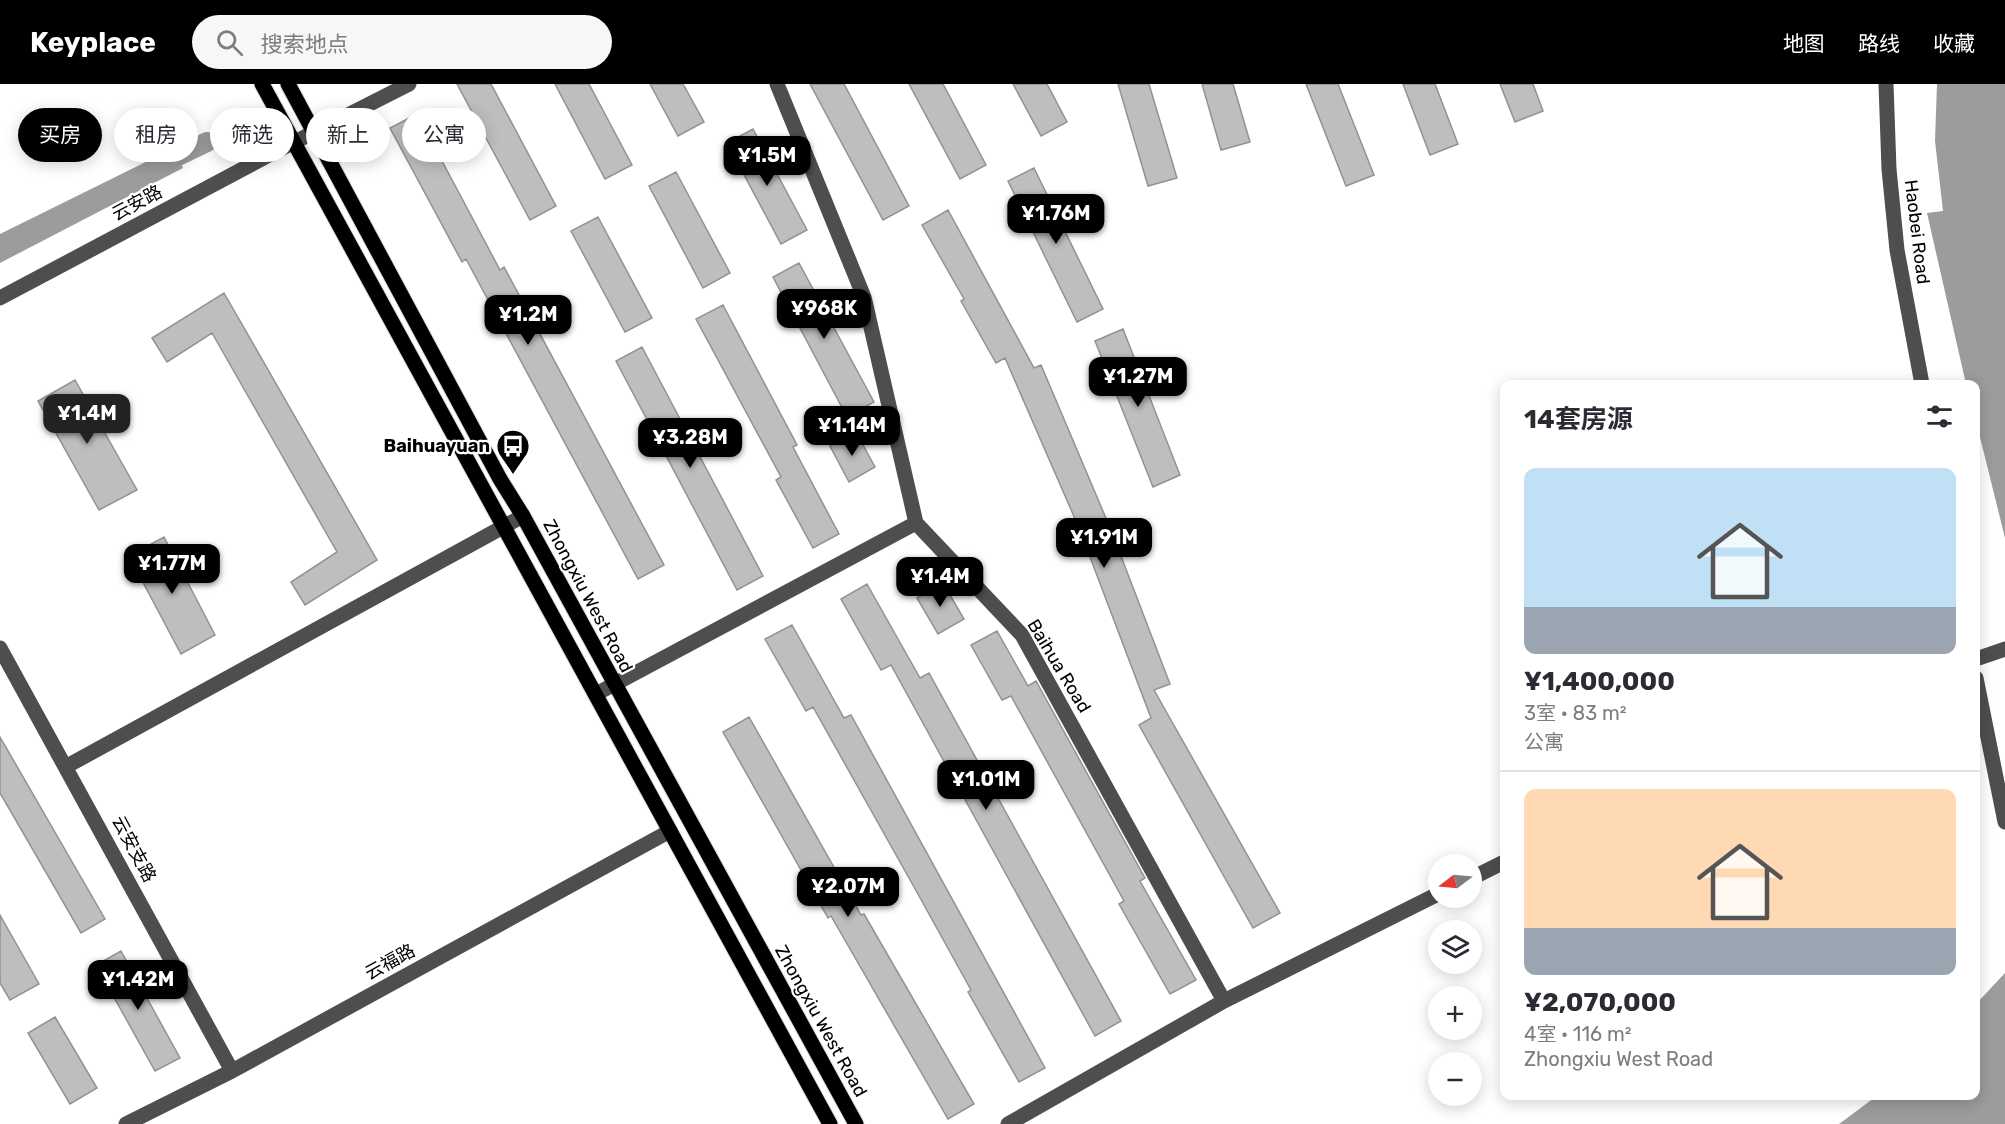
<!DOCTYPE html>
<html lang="zh">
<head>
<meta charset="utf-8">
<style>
	:root { --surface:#fff; --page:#f7f7f7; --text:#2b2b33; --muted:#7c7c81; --line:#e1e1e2; --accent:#000 }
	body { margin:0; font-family:Rubik,"Noto Sans SC",sans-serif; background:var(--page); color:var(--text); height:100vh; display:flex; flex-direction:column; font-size:22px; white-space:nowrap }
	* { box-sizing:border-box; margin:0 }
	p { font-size:20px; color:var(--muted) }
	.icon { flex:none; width:33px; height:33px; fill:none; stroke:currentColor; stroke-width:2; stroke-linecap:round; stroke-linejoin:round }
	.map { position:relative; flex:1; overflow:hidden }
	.details { position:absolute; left:1500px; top:296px; width:480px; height:720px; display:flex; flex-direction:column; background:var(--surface); border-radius:12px; box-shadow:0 3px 15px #0003 }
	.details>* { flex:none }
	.banner { position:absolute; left:18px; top:24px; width:570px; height:54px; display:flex; gap:12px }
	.needle { width:39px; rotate:254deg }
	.fabs { position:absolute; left:1428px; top:770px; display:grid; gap:12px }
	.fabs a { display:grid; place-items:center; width:54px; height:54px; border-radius:50%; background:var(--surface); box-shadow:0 3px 15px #0003; font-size:30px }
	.price { position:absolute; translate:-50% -51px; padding:0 14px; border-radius:12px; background:var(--accent); color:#fff; font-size:20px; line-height:39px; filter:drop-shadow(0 2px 3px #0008) }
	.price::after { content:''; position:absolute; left:50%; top:36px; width:18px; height:14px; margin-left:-9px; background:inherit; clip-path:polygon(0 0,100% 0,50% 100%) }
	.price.active { background:#222; color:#fff }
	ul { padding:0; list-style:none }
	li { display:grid; align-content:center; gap:12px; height:318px; padding:0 24px }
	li+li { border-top:2px solid var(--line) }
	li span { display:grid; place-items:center; height:186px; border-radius:12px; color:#555 }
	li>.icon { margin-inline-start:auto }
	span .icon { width:108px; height:108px; fill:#fffc; stroke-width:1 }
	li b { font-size:26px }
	h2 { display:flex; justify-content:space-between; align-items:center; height:72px; padding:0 24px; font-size:26px }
	.chip { padding:0 21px; border-radius:27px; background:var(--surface); box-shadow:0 3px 15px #0003; font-size:21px; line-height:54px }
	.chip.active { background:var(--accent); color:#fff }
	header { display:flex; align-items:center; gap:36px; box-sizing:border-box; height:84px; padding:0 30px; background:var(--accent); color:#fff }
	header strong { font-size:28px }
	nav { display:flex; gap:33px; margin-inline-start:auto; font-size:21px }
	.search { width:420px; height:54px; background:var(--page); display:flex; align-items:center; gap:15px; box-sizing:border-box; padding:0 21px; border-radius:33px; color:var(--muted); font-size:22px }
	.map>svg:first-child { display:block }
	.water { fill:#9c9c9c }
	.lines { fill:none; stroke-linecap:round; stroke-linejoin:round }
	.canal { stroke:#9c9c9c; stroke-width:20 }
	.building { fill:#bebebe; stroke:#929292; stroke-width:1.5 }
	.major-casing { stroke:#dbdbdb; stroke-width:17 }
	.minor { stroke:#4e4e4e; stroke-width:15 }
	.major { stroke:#000; stroke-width:15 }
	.labels { text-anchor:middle; stroke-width:4.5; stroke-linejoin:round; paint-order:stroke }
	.street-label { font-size:18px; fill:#000; stroke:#fff }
	.poi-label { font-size:18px; font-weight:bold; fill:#000; stroke:#fff; text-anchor:end }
</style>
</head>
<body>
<header>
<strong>Keyplace</strong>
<div class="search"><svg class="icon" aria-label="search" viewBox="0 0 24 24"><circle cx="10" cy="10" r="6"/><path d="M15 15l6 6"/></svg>搜索地点</div>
<nav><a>地图</a><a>路线</a><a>收藏</a></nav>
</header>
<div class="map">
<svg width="2005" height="1040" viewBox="0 0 2005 1040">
	<rect width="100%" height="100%" fill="#fff"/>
	<path class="water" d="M1937,0h68v454l-29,-117v-37h-10l-39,-171 16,-2 -8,-70z
		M174,64l9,20 -183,95v-29z
		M2005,889v151h-166l39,-29h98v-91z"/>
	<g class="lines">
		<path class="canal" d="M178,72l29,-14"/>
	</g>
	<path class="building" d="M457,0h34l65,122 -26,14z
		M555,0h34l43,81 -27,14z
		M650,0h33l21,38 -26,14z
		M810,0h34l65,122 -26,14z
		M909,0h34l43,81 -26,14z
		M1013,0h34l20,38 -26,14z
		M1118,0h31l28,94 -29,8z
		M1202,0h31l17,58 -29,8z
		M1306,0h32l36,91 -28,11z
		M1403,0h32l23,60 -28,11z
		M1500,0h33l10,27 -28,11z
		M417,30l83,156 4,-3 160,298 -26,14 -172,-320 -4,3 -72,-134z
		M753,45l54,101 -26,14 -54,-101z
		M1034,84l69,141 -26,13 -69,-141z
		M676,88l54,101 -27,15 -54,-102z
		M948,126l86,158 7,-3 70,165 59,154 -16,6 126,223 -27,15 -114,-203 12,-7 -72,-190 -74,-170 -9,5 -35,-62 3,-2 -42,-74z
		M598,133l54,101 -27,14 -54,-101z
		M799,179l75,139 -27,15 -74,-140z
		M224,209l153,267 -72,45 -14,-23 46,-30 -125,-219 -45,29 -15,-24z
		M723,221l74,140 -4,2 46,87 -26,14 -37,-68 5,-3 -85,-158z
		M1123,245l57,146 -27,12 -58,-146z
		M642,263l121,229 -26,14 -121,-229z
		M75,296l62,110 -38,20 -61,-109z
		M856,348l19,35 -26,15 -19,-36z
		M164,453l51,98 -34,19 -52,-98z
		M943,499l21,36 -26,15 -21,-36z
		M867,500l53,94 9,-5 192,348 -26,15 -204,-371 -10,5 -40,-71z
		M792,541l52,93 7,-3 194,353 -26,14 -51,-90 3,-2 -57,-103 -101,-180 -7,4 -41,-72z
		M997,547l31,55 8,-5 109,197 -5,3 56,99 -26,14 -51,-90 5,-3 -113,-205 -9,4 -31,-55z
		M749,633l112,198 3,-1 110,190 -26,15 -117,-203 -3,2 -105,-186z
		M0,653l105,182 -24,14 -81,-140z
		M0,831l39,69 -29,16 -10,-17z
		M121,867l59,107 -25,13 -59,-106z
		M55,933l42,71 -27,16 -42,-71z"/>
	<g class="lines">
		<defs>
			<path id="major" d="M262,0l568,1040
				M288,0l212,395 23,37 333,608"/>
		</defs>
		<use href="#major" class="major-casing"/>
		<path class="minor" d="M777,0l87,213 52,226 106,112 202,366
			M1886,0l3,85 8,81 25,134
			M0,214l271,-144 138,-70
			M0,564l232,423
			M1976,575l29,-10
			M1976,594l29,144
			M596,610l320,-171
			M67,682l456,-250
			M1472,794l32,-16
			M126,1040l106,-53 438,-240
			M1008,1040l216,-123 214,-107"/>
		<use href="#major" class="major"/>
	</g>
	<defs>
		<symbol id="bus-pin" viewBox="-11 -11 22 30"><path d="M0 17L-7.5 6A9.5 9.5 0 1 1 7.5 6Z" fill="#000" stroke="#fff"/><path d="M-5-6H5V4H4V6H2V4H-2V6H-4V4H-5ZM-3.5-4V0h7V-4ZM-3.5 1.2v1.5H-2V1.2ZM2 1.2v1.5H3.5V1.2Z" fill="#fff"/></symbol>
	</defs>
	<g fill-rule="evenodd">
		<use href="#bus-pin" x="494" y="343" width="38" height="52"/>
	</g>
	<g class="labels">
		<g class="street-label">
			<text transform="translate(137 119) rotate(-28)" y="6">云安路</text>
			<text transform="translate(1917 148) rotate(83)" y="6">Haobei Road</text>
			<text transform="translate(588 512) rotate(62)" y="6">Zhongxiu West Road</text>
			<text transform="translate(1059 582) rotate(59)" y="6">Baihua Road</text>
			<text transform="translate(134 765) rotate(62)" y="6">云安支路</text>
			<text transform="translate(390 878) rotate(-29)" y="6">云福路</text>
			<text transform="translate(821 937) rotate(61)" y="6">Zhongxiu West Road</text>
		</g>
		<g class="poi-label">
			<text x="490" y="368">Baihuayuan</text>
		</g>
	</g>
</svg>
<div class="fabs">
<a><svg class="needle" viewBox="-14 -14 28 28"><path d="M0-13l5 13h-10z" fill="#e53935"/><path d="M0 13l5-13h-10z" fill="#7c7c81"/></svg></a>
<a><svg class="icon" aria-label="layers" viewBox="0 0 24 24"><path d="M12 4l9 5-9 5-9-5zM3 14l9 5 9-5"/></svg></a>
<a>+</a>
<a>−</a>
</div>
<b class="price" style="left:767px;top:103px">¥1.5M</b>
<b class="price" style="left:1056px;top:161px">¥1.76M</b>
<b class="price" style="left:824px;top:256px">¥968K</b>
<b class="price" style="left:528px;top:262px">¥1.2M</b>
<b class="price" style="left:1138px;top:324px">¥1.27M</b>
<b class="price active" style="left:87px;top:361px">¥1.4M</b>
<b class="price" style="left:852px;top:373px">¥1.14M</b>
<b class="price" style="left:690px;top:385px">¥3.28M</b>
<b class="price" style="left:1104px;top:485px">¥1.91M</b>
<b class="price" style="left:172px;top:511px">¥1.77M</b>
<b class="price" style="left:940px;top:524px">¥1.4M</b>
<b class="price" style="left:986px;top:727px">¥1.01M</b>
<b class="price" style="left:848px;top:834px">¥2.07M</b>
<b class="price" style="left:138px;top:927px">¥1.42M</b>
<div class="banner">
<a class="chip active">买房</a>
<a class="chip">租房</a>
<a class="chip">筛选</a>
<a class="chip">新上</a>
<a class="chip">公寓</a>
</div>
<section class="details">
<h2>14套房源<svg class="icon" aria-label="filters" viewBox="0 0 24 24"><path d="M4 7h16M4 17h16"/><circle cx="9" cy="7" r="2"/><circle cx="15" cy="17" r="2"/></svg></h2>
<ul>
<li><span style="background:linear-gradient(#bfe0f5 75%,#9aa5b1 0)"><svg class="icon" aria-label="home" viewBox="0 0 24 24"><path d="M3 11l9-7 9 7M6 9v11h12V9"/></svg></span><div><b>¥1,400,000</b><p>3室 · 83 m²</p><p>公寓</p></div></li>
<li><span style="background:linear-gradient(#ffd9b3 75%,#9aa5b1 0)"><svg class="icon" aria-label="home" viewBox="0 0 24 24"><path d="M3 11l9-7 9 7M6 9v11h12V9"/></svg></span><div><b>¥2,070,000</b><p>4室 · 116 m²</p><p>Zhongxiu West Road</p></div></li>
</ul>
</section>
</div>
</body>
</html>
